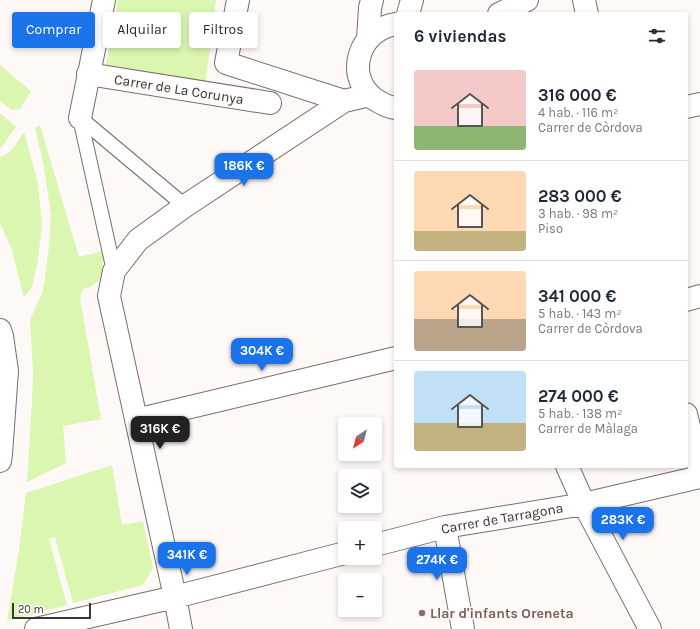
<!DOCTYPE html>
<html lang="es">
<head>
<meta charset="utf-8">
<style>
	:root { --surface:#fff; --page:#f2f2f3; --text:#1f2937; --muted:#747a83; --line:#e0e1e3; --accent:#1a73e8 }
	body { margin:0; font-family:Karla,sans-serif; background:var(--page); color:var(--text); height:100vh; display:flex; flex-direction:column; font-size:15px; white-space:nowrap }
	* { box-sizing:border-box; margin:0 }
	p { font-size:13px; color:var(--muted) }
	.icon { flex:none; width:22px; height:22px; fill:none; stroke:currentColor; stroke-width:2; stroke-linecap:round; stroke-linejoin:round }
	.map { position:relative; flex:1; overflow:hidden }
	.drawer { position:absolute; left:394px; top:12px; width:294px; height:456px; display:flex; flex-direction:column; background:var(--surface); border-radius:4px; box-shadow:0 2px 6px #0003 }
	.drawer>* { flex:none }
	.top-card { position:absolute; left:12px; top:12px; width:322px; height:36px; display:flex; gap:8px }
	.needle { width:26px; rotate:216deg }
	.tools { position:absolute; left:338px; top:417px; display:grid; gap:8px }
	.tools a { display:grid; place-items:center; width:44px; height:44px; border-radius:4px; background:var(--surface); box-shadow:0 2px 6px #0003; font-size:20px }
	.scale { position:absolute; left:12px; bottom:10px; width:79px; box-sizing:border-box; padding-left:4px; border:2px solid #3b3635; border-top:0; font-size:11px; line-height:14px; white-space:nowrap; color:#3b3635; -webkit-text-stroke:3px #fef9f7; paint-order:stroke }
	.price { position:absolute; translate:-50% -34px; padding:0 9px; border-radius:8px; background:var(--accent); color:#fff; font-size:13px; line-height:26px; filter:drop-shadow(0 1px 2px #0008) }
	.price::after { content:''; position:absolute; left:50%; top:24px; width:12px; height:9px; margin-left:-6px; background:inherit; clip-path:polygon(0 0,100% 0,50% 100%) }
	.price.selected { background:#222; color:#fff }
	ul { padding:0; list-style:none }
	li { display:flex; align-items:center; gap:12px; height:100px; padding:0 20px }
	li+li { border-top:1px solid var(--line) }
	li span { display:grid; place-items:center; flex:none; width:112px; height:80px; border-radius:4px; color:#555 }
	li>.icon { margin-inline-start:auto }
	span .icon { width:48px; height:48px; fill:#fffc; stroke-width:1 }
	li b { font-size:17px }
	h2 { display:flex; justify-content:space-between; align-items:center; height:48px; padding:0 20px; font-size:17px }
	.tag { padding:0 14px; border-radius:4px; background:var(--surface); box-shadow:0 2px 6px #0003; font-size:14px; line-height:36px }
	.tag.selected { background:var(--accent); color:#fff }
	.map>svg:first-child { display:block }
	.green { fill:#dbf6b0 }
	.lines { fill:none; stroke-linecap:round; stroke-linejoin:round }
	.lane-casing { stroke:#786e6a; stroke-width:16 }
	.street-casing { stroke:#786e6a; stroke-width:24 }
	.secondary-casing { stroke:#786e6a; stroke-width:24 }
	.lane { stroke:#fff; stroke-width:14 }
	.street { stroke:#fff; stroke-width:22 }
	.secondary { stroke:#fff; stroke-width:22 }
	.education-dot { fill:#8d6e63; stroke:#fef9f7; stroke-width:1.5 }
	.labels { text-anchor:middle; stroke-width:3; stroke-linejoin:round; paint-order:stroke }
	.street-label { font-size:14px; fill:#3b3635; stroke:#fef9f7 }
	.education-label { font-size:14px; font-weight:bold; fill:#785e54; stroke:#fef9f7; text-anchor:start }
</style>
</head>
<body>
<div class="map">
<svg width="700" height="629" viewBox="0 0 700 629">
	<rect width="100%" height="100%" fill="#fef9f7"/>
	<path class="green" d="M118,0h98l-11,86 -100,-17z
		M0,65l31,26 -11,18 -8,1 -12,-9z
		M0,113l16,14 -15,21h-1z
		M40,125l39,132 25,-6 -3,28 -11,8 -7,2 -3,9 21,121 -38,7 3,37 -39,19 5,-81 1,-30 -3,-51 13,-29 6,-44 2,-33 -8,-52 -8,-34z
		M24,132l14,51 4,41 -4,36 -6,27 -8,11 -12,-48 -12,-27v-66c12,-4 17,-15 24,-25z
		M112,465l10,60 21,-4 10,47 -10,17 -70,18 -18,-66 -6,2 18,66 -60,16 12,-71 7,-57z"/>
	<g class="lines">
		<defs>
			<path id="lane" d="M114,271l-34,-153 105,88"/>
			<path id="street" d="M238,0l-12,63 118,38
				M584,0l3,14
				M408,14l4,-14
				M499,14l28,-14
				M396,24c-36,5 -52,50 -23,74 7,5 14,9 23,10
				M368,39l2,-31 2,-8
				M88,74l182,29
				M686,107l14,-3
				M80,118l24,-118
				M686,300l14,-4
				M686,414l14,59
				M136,420l260,-62
				M567,466l17,38 66,125
				M445,527l18,102
				M375,545l70,-18 139,-23 116,-27
				M36,629l139,-32 170,-44
				M181,629l-6,-32 -66,-301 5,-25 24,-31 47,-34 159,-105 26,-6"/>
			<path id="secondary" d="M0,330l2,6 5,35 -6,83 -1,7"/>
		</defs>
		<use href="#lane" class="lane-casing"/>
		<use href="#street" class="street-casing"/>
		<use href="#secondary" class="secondary-casing"/>
		<use href="#lane" class="lane"/>
		<use href="#street" class="street"/>
		<use href="#secondary" class="secondary"/>
	</g>
	<circle class="education-dot" cx="422" cy="613" r="4"/>
	<g class="labels">
		<g class="street-label">
			<text transform="translate(179 89) rotate(9)" y="5">Carrer de La Corunya</text>
			<text transform="translate(502 518) rotate(-10)" y="5">Carrer de Tarragona</text>
		</g>
		<g class="education-label">
			<text x="430" y="618">Llar d'infants Oreneta</text>
		</g>
	</g>
</svg>
<div class="tools">
<a><svg class="needle" viewBox="-14 -14 28 28"><path d="M0-13l5 13h-10z" fill="#e53935"/><path d="M0 13l5-13h-10z" fill="#747a83"/></svg></a>
<a><svg class="icon" aria-label="layers" viewBox="0 0 24 24"><path d="M12 4l9 5-9 5-9-5zM3 14l9 5 9-5"/></svg></a>
<a>+</a>
<a>−</a>
</div>
<div class="scale">20 m</div>
<b class="price" style="left:244px;top:187px">186K €</b>
<b class="price" style="left:262px;top:372px">304K €</b>
<b class="price selected" style="left:160px;top:450px">316K €</b>
<b class="price" style="left:623px;top:541px">283K €</b>
<b class="price" style="left:187px;top:576px">341K €</b>
<b class="price" style="left:437px;top:581px">274K €</b>
<div class="top-card">
<a class="tag selected">Comprar</a>
<a class="tag">Alquilar</a>
<a class="tag">Filtros</a>
</div>
<section class="drawer">
<h2>6 viviendas<svg class="icon" aria-label="filters" viewBox="0 0 24 24"><path d="M4 7h16M4 17h16"/><circle cx="9" cy="7" r="2"/><circle cx="15" cy="17" r="2"/></svg></h2>
<ul>
<li><span style="background:linear-gradient(#f6c9c9 70%,#8fb573 0)"><svg class="icon" aria-label="home" viewBox="0 0 24 24"><path d="M3 11l9-7 9 7M6 9v11h12V9"/></svg></span><div><b>316 000 €</b><p>4 hab. · 116 m²</p><p>Carrer de Còrdova</p></div></li>
<li><span style="background:linear-gradient(#ffd9b3 75%,#c2b280 0)"><svg class="icon" aria-label="home" viewBox="0 0 24 24"><path d="M3 11l9-7 9 7M6 9v11h12V9"/></svg></span><div><b>283 000 €</b><p>3 hab. · 98 m²</p><p>Piso</p></div></li>
<li><span style="background:linear-gradient(#ffd9b3 60%,#b9a48a 0)"><svg class="icon" aria-label="home" viewBox="0 0 24 24"><path d="M3 11l9-7 9 7M6 9v11h12V9"/></svg></span><div><b>341 000 €</b><p>5 hab. · 143 m²</p><p>Carrer de Còrdova</p></div></li>
<li><span style="background:linear-gradient(#bfe0f5 65%,#c2b280 0)"><svg class="icon" aria-label="home" viewBox="0 0 24 24"><path d="M3 11l9-7 9 7M6 9v11h12V9"/></svg></span><div><b>274 000 €</b><p>5 hab. · 138 m²</p><p>Carrer de Màlaga</p></div></li>
</ul>
</section>
</div>
</body>
</html>
